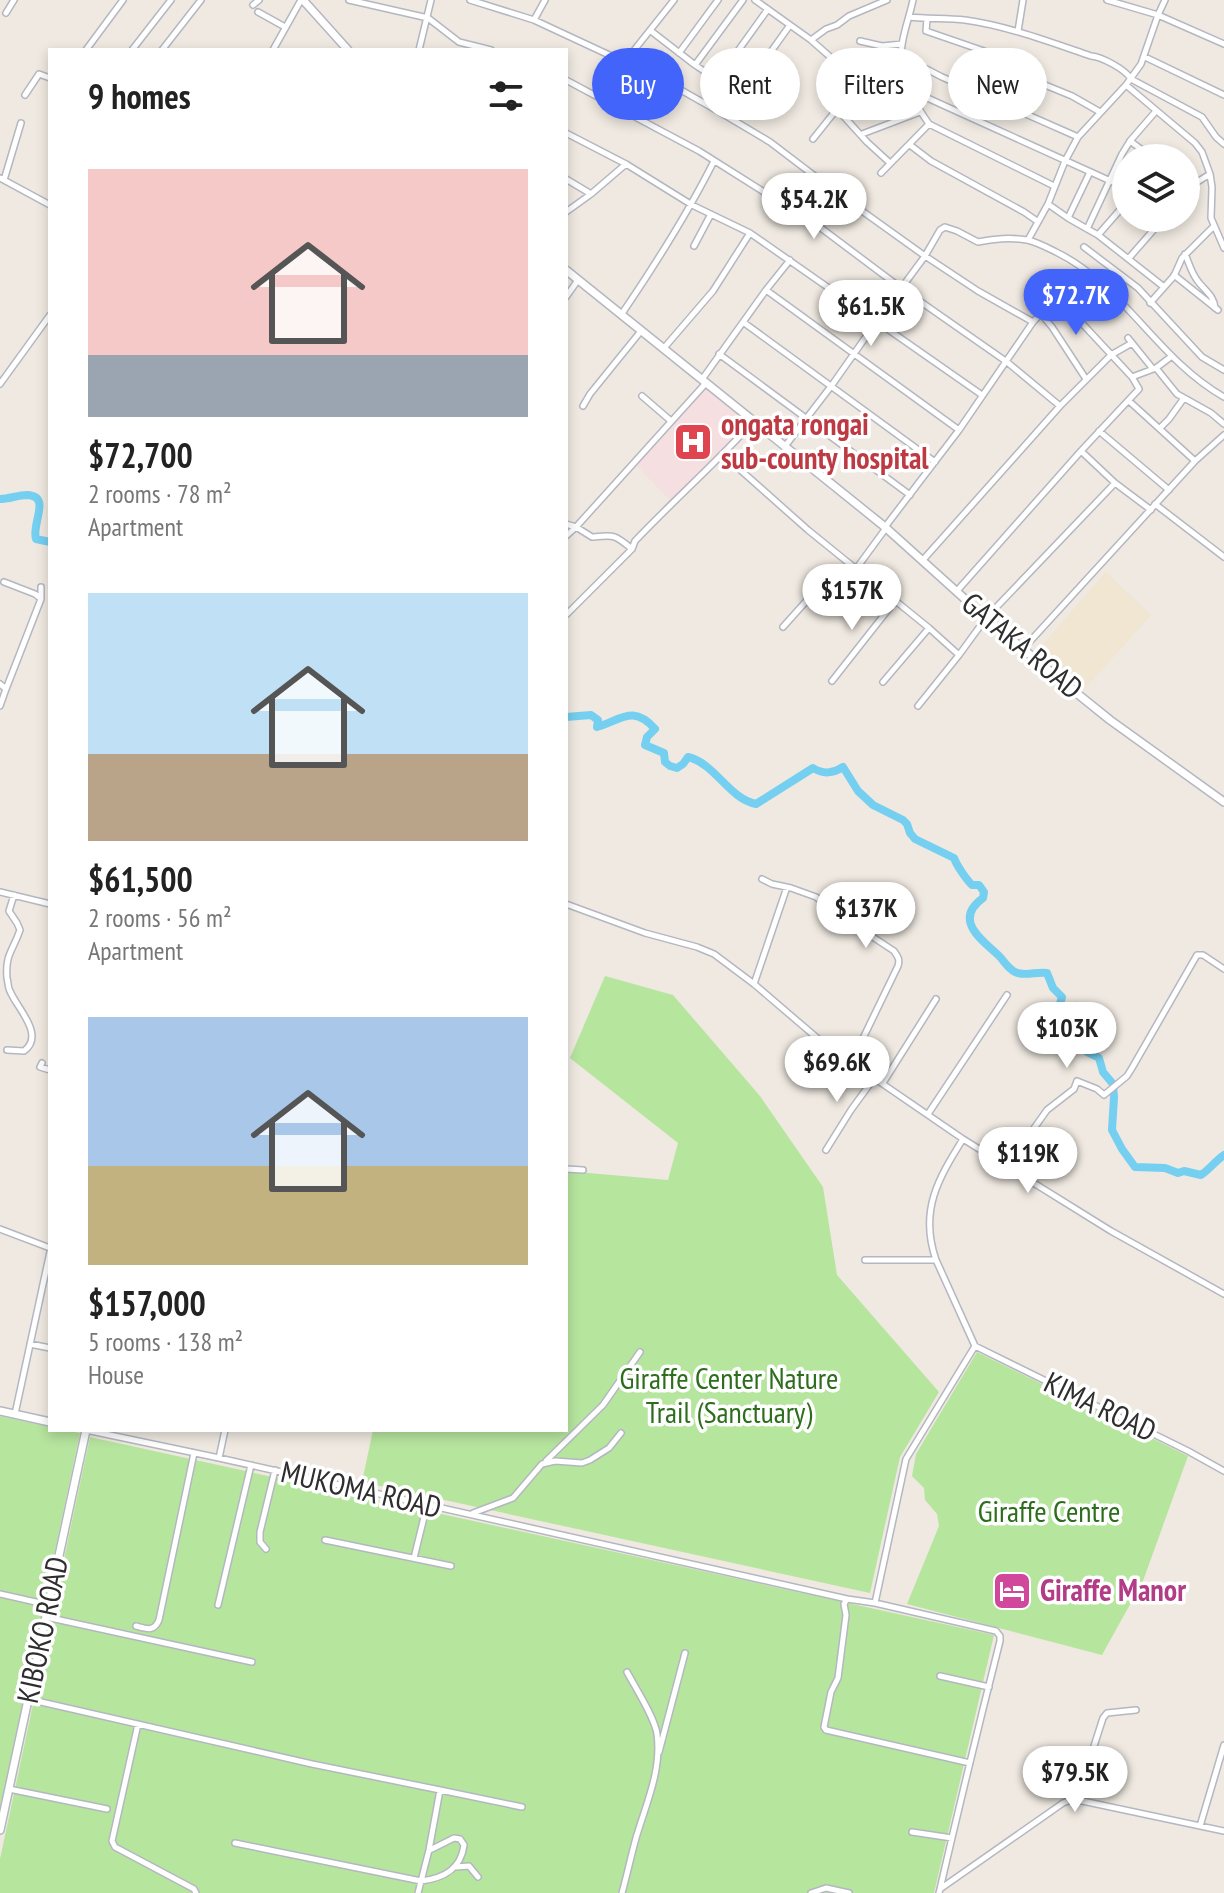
<!DOCTYPE html>
<html lang="en">
<head>
<meta charset="utf-8">
<style>
	:root { --surface:#fff; --page:#f6f6f6; --text:#222; --muted:#767676; --accent:#4264fb }
	body { margin:0; font-family:"PT Sans Narrow",sans-serif; background:var(--page); color:var(--text); height:100vh; display:flex; flex-direction:column; font-size:30px; white-space:nowrap }
	* { box-sizing:border-box; margin:0 }
	p { font-size:26px; color:var(--muted) }
	.icon { flex:none; width:44px; height:44px; fill:none; stroke:currentColor; stroke-width:2; stroke-linecap:round; stroke-linejoin:round }
	.map { position:relative; flex:1; overflow:hidden }
	.panel { position:absolute; left:48px; top:48px; width:520px; height:1384px; display:flex; flex-direction:column; background:var(--surface); border-radius:0px; box-shadow:0 4px 12px #0003 }
	.panel>* { flex:none }
	.banner { position:absolute; left:592px; top:48px; width:512px; height:72px; display:flex; gap:16px }
	.fabs { position:absolute; left:1112px; top:144px; display:grid; gap:16px }
	.fabs a { display:grid; place-items:center; width:88px; height:88px; border-radius:50%; background:var(--surface); box-shadow:0 4px 12px #0003; font-size:40px }
	.price { position:absolute; translate:-50% -68px; padding:0 18px; border-radius:28px; background:#fff; color:#222; font-size:26px; line-height:52px; filter:drop-shadow(0 2px 4px #0008) }
	.price::after { content:''; position:absolute; left:50%; top:48px; width:24px; height:18px; margin-left:-12px; background:inherit; clip-path:polygon(0 0,100% 0,50% 100%) }
	.price.current { background:var(--accent); color:#fff }
	ul { padding:0; list-style:none }
	li { display:grid; align-content:center; gap:16px; height:424px; padding:0 40px }
	li span { display:grid; place-items:center; height:248px; border-radius:0px; color:#555 }
	li>.icon { margin-inline-start:auto }
	span .icon { width:144px; height:144px; fill:#fffc; stroke-width:1 }
	li b { font-size:34px }
	h2 { display:flex; justify-content:space-between; align-items:center; height:96px; padding:0 40px; font-size:34px }
	.pill { padding:0 28px; border-radius:36px; background:var(--surface); box-shadow:0 4px 12px #0003; font-size:28px; line-height:72px }
	.pill.current { background:var(--accent); color:#fff }
	.map>svg:first-child { display:block }
	.education { fill:#f0e6d1 }
	.medical { fill:#f5dfe0 }
	.green { fill:#b6e59e }
	.lines { fill:none; stroke-linecap:round; stroke-linejoin:round }
	.river { stroke:#75cff0; stroke-width:8 }
	.street-casing { stroke:#b4b7c1; stroke-width:8 }
	.secondary-casing { stroke:#b4b7c1; stroke-width:10 }
	.street { stroke:#fff; stroke-width:5 }
	.secondary { stroke:#fff; stroke-width:7 }
	.labels { text-anchor:middle; stroke-width:7; stroke-linejoin:round; paint-order:stroke }
	.health-label { font-size:30px; font-weight:bold; fill:#be3a42; stroke:#fff; text-anchor:start }
	.street-label { font-size:30px; fill:#2e2e2e; stroke:#fff }
	.park-label { font-size:30px; fill:#2c6e1b; stroke:#fff }
	.hotel-label { font-size:30px; font-weight:bold; fill:#b23c85; stroke:#fff; text-anchor:start }
</style>
</head>
<body>
<div class="map">
<svg width="1224" height="1893" viewBox="0 0 1224 1893">
	<rect width="100%" height="100%" fill="#efe9e1"/>
	<path class="education" d="M1106,572l45,43 -69,77 -47,-38z"/>
	<path class="medical" d="M706,386l45,36 -25,27 -55,52 -35,-36z"/>
	<path class="green" d="M605,976l68,19 87,101 63,91 14,88 102,117 -39,65 -30,136 -508,-111 11,-52h193v-259l102,9 10,-37 -108,-85z
		M977,1352l211,104 -45,125 -41,74 -195,-51 32,-78 -2,-12 -12,-14 -1,-12 -12,-12 4,-22z
		M0,1416l50,11v3h14l16,3 -80,376z
		M90,1437l904,198 -60,258h-934v-34z"/>
	<g class="lines">
		<path class="river" d="M0,499c9,0 18,-4 27,-4 25,1 4,29 9,44l14,3
			M566,717l25,-2 7,5 -1,7c24,-7 36,-23 58,2l-8,8 -2,8 19,8 1,9 5,4 7,2 6,-4 5,-7c28,7 40,41 68,47l57,-36c11,7 20,5 30,-1l15,24 15,14 30,15 4,4 3,9 5,6 39,19c3,8 12,21 18,27h7l5,7 -1,6c-29,21 -4,40 14,56 6,5 10,14 18,18 10,5 22,-1 32,1l6,15 9,9 -3,10 4,4h5l7,-5 3,3 -1,13 6,14v11l4,5 12,6 4,14 10,12 1,13 -2,33 10,19 13,18 30,1 13,5 6,-2 17,4c9,-6 14,-14 23,-20"/>
		<defs>
			<path id="street" d="M349,0l79,18 31,24 32,8
				M470,0l64,20 131,61 53,30 52,31 67,51 88,63 53,35 55,31
				M755,0l56,40 25,22 16,34
				M913,0c-3,15 -9,30 -11,45 -4,26 12,58 27,79l125,62
				M1107,0l51,15 66,29
				M253,5l6,-5
				M258,12l27,15
				M6,13l8,-13
				M909,17c19,2 38,1 56,3 43,6 85,22 126,36 11,1 34,13 40,23l71,38 14,20 8,7
				M927,19l-1,12 87,30 10,15 49,20 28,16
				M534,20l11,-20
				M651,31l44,34 48,-65
				M1018,31l5,-31
				M811,40l15,-11 11,-4 12,-9 38,-16
				M860,41l22,5 20,-2
				M86,50l37,-50
				M132,50l39,-50
				M162,50l39,-50
				M273,50l28,-50
				M419,50l12,-50
				M679,53l39,-53
				M903,57l39,20 136,60
				M1145,57l79,38
				M836,62l30,-7
				M695,65l45,30 50,-70
				M566,80l133,71 122,77 80,60 106,74 53,44
				M717,80l51,-71
				M1126,85l69,58 7,9 8,22 2,13 -1,31 13,30
				M912,91l214,97
				M25,95l14,-21 11,4
				M599,96c24,-33 50,-64 75,-96
				M837,109l30,33 23,21
				M566,133l60,31 66,41 58,28 232,162
				M862,134l58,-22
				M813,139l24,-30 22,-18 46,-13
				M1130,141l23,17
				M910,145l21,16 93,51 13,9
				M881,173l48,-49
				M0,178l50,27
				M566,179l25,15
				M4,180l17,-57
				M1186,193l8,-9 16,-10
				M1048,204l20,14 30,17 66,52
				M566,212l25,-18 35,-30
				M1068,218l22,-46
				M1087,229l35,-75 8,-13 26,-30
				M1098,235l28,-32
				M1028,240l20,-36 17,-43 13,-24 48,-52 15,-21 17,-49 7,-15
				M694,246l17,-32
				M1084,247l54,41 64,69 22,13
				M1185,254c4,9 6,18 12,26 7,10 17,15 18,28
				M1129,258l35,-40
				M1174,275l44,35
				M766,290l193,140
				M566,297l12,-17
				M1150,303l24,-27 8,-18 31,-31
				M1041,314l11,13 34,52
				M621,315c34,-50 66,-100 93,-154
				M743,322l192,140
				M1128,338l25,31
				M664,348l49,-57 37,-58
				M719,354l191,141
				M1156,368l21,26 34,19 13,11
				M1132,377l24,-9 16,-12
				M703,378l63,-88 24,-30
				M0,384l50,-69
				M642,396l29,25
				M1129,401l66,60
				M583,406l7,-12 51,-63
				M1160,428l9,-9 15,-21
				M1099,431l70,59
				M786,445l46,-60 45,-64 48,-65 15,-26 5,-3 12,4 21,11c17,-3 31,-5 49,-2 10,2 19,7 29,12 68,33 102,108 168,145
				M728,450l4,12 5,5 71,63 121,98 30,27
				M1081,451l34,32 36,27
				M1155,504l69,53
				M566,524l10,3 16,10c22,-2 22,-3 40,12
				M885,527l74,-97 74,-108 16,-17 11,-3 5,3 67,72 7,12 -58,62 -125,141
				M566,536l10,-9 130,-144
				M922,561l138,-155 51,-51 21,-12
				M856,569l30,-41
				M4,582l31,12 5,4
				M566,615l66,-66 3,-8c39,-41 81,-78 119,-120
				M783,627l26,-29 18,-9 23,-25
				M1023,649l172,-188 29,-26
				M832,681l63,-80
				M883,682l46,-54
				M0,684l6,5 -6,17
				M6,689l35,-90v-12
				M918,706l41,-51 27,-37 129,-135
				M762,879l10,5 19,4 25,9 31,23 47,31c4,6 6,8 4,15l-47,97
				M0,892l50,12
				M566,904l79,29 52,14 17,7 40,30 69,59 140,96 148,92 113,63
				M754,984l33,-97
				M7,1050l17,1c22,-16 -8,-44 -14,-60 -2,-3 -2,-10 -3,-13 -2,-24 6,-27 13,-48l-3,-7 -8,-12 5,-16
				M42,1063l-2,4 10,3
				M883,1083l53,-84
				M928,1114l79,-119
				M963,1139c-25,40 -44,72 -27,121l39,86
				M826,1150l25,-40 24,-33
				M1008,1165l39,-55 27,-21 3,-8 20,8 7,6 23,-19 5,-8 65,-113h6l21,14
				M566,1169l17,1
				M0,1229l50,19
				M865,1260h71
				M30,1344l20,4
				M975,1346l213,105 36,20
				M15,1414l35,-162
				M86,1430l133,28 628,141
				M219,1458l6,-28
				M546,1461l57,-56 37,-53
				M473,1513l40,-15 29,-34 13,-3 27,2 8,-3 19,-12 12,-15
				M325,1540l126,26
				M266,1549l-6,-7v-10l15,-62
				M414,1558l13,-53
				M0,1594l49,11
				M875,1603l31,-144 69,-113
				M218,1605l33,-140
				M46,1617l206,45
				M136,1626c11,3 18,6 23,-6l35,-167
				M940,1676l49,11
				M28,1699l284,65 128,26 -11,60 -11,43
				M138,1724l-26,117 3,6 79,42 2,4
				M659,1752l26,-99
				M9,1789l98,20
				M440,1790l82,17
				M1077,1799l26,-81 4,-5 29,-3
				M1200,1826l24,-81
				M912,1832l40,6
				M235,1843l186,38c23,-3 40,-12 43,-36l-4,-6 -6,-1 -24,12
				M456,1867l13,-1 9,11
				M940,1889c19,-82 39,-165 60,-248v-5l-4,-5 -121,-28 -28,-4 -3,5 2,11 -8,63 -7,14 -7,35 2,3 144,33
				M622,1893c5,-18 9,-37 14,-55 10,-34 26,-68 21,-104 -2,-16 -22,-47 -30,-62
				M811,1893l15,-5 23,5
				M939,1893l1,-4 123,-86 10,-4 151,32"/>
			<path id="secondary" d="M303,0l45,50
				M566,270l319,257 101,91 83,69 41,33 114,82
				M0,1411l50,11
				M0,1830l86,-400"/>
		</defs>
		<use href="#street" class="street-casing"/>
		<use href="#secondary" class="secondary-casing"/>
		<use href="#street" class="street"/>
		<use href="#secondary" class="secondary"/>
	</g>
	<defs>
		<symbol id="hospital-square" viewBox="-11 -11 22 22"><rect x="-9" y="-9" width="18" height="18" rx="4" fill="#e0444e" stroke="#fff"/><path d="M-5-5h3v3.5h4V-5h3V5h-3V1.5h-4V5h-3Z" fill="#fff"/></symbol>
		<symbol id="hotel-square" viewBox="-11 -11 22 22"><rect x="-9" y="-9" width="18" height="18" rx="4" fill="#d1479c" stroke="#fff"/><path d="M-6-4.5h1.5V1H6V5H4.5V3h-9V5H-6ZM-4 0a1.8 1.8 0 1 1 3.6 0ZM.5 0V-2.5h3Q6-2.5 6 0Z" fill="#fff"/></symbol>
	</defs>
	<g fill-rule="evenodd">
		<use href="#hospital-square" x="671" y="420" width="44" height="44"/>
		<use href="#hotel-square" x="990" y="1569" width="44" height="44"/>
	</g>
	<g class="labels">
		<g class="health-label">
			<text x="721" y="435">ongata rongai<tspan x="721" dy="34">sub-county hospital</tspan></text>
		</g>
		<g class="street-label">
			<text transform="translate(1022 646) rotate(40)" y="10">GATAKA ROAD</text>
			<text transform="translate(1100 1407) rotate(26)" y="10">KIMA ROAD</text>
			<text transform="translate(361 1490) rotate(13)" y="10">MUKOMA ROAD</text>
			<text transform="translate(43 1630) rotate(-78)" y="10">KIBOKO ROAD</text>
		</g>
		<g class="park-label">
			<text x="729" y="1389">Giraffe Center Nature<tspan x="729" dy="34">Trail (Sanctuary)</tspan></text>
			<text x="1049" y="1522">Giraffe Centre</text>
		</g>
		<g class="hotel-label">
			<text x="1040" y="1601">Giraffe Manor</text>
		</g>
	</g>
</svg>
<div class="fabs">
<a><svg class="icon" aria-label="layers" viewBox="0 0 24 24"><path d="M12 4l9 5-9 5-9-5zM3 14l9 5 9-5"/></svg></a>
</div>
<b class="price" style="left:814px;top:241px">$54.2K</b>
<b class="price current" style="left:1076px;top:337px">$72.7K</b>
<b class="price" style="left:871px;top:348px">$61.5K</b>
<b class="price" style="left:852px;top:632px">$157K</b>
<b class="price" style="left:866px;top:950px">$137K</b>
<b class="price" style="left:1067px;top:1070px">$103K</b>
<b class="price" style="left:837px;top:1104px">$69.6K</b>
<b class="price" style="left:1028px;top:1195px">$119K</b>
<b class="price" style="left:1075px;top:1814px">$79.5K</b>
<div class="banner">
<a class="pill current">Buy</a>
<a class="pill">Rent</a>
<a class="pill">Filters</a>
<a class="pill">New</a>
</div>
<section class="panel">
<h2>9 homes<svg class="icon" aria-label="filters" viewBox="0 0 24 24"><path d="M4 7h16M4 17h16"/><circle cx="9" cy="7" r="2"/><circle cx="15" cy="17" r="2"/></svg></h2>
<ul>
<li><span style="background:linear-gradient(#f6c9c9 75%,#9aa5b1 0)"><svg class="icon" aria-label="home" viewBox="0 0 24 24"><path d="M3 11l9-7 9 7M6 9v11h12V9"/></svg></span><div><b>$72,700</b><p>2 rooms · 78 m²</p><p>Apartment</p></div></li>
<li><span style="background:linear-gradient(#bfe0f5 65%,#b9a48a 0)"><svg class="icon" aria-label="home" viewBox="0 0 24 24"><path d="M3 11l9-7 9 7M6 9v11h12V9"/></svg></span><div><b>$61,500</b><p>2 rooms · 56 m²</p><p>Apartment</p></div></li>
<li><span style="background:linear-gradient(#a9c7e8 60%,#c2b280 0)"><svg class="icon" aria-label="home" viewBox="0 0 24 24"><path d="M3 11l9-7 9 7M6 9v11h12V9"/></svg></span><div><b>$157,000</b><p>5 rooms · 138 m²</p><p>House</p></div></li>
</ul>
</section>
</div>
</body>
</html>
